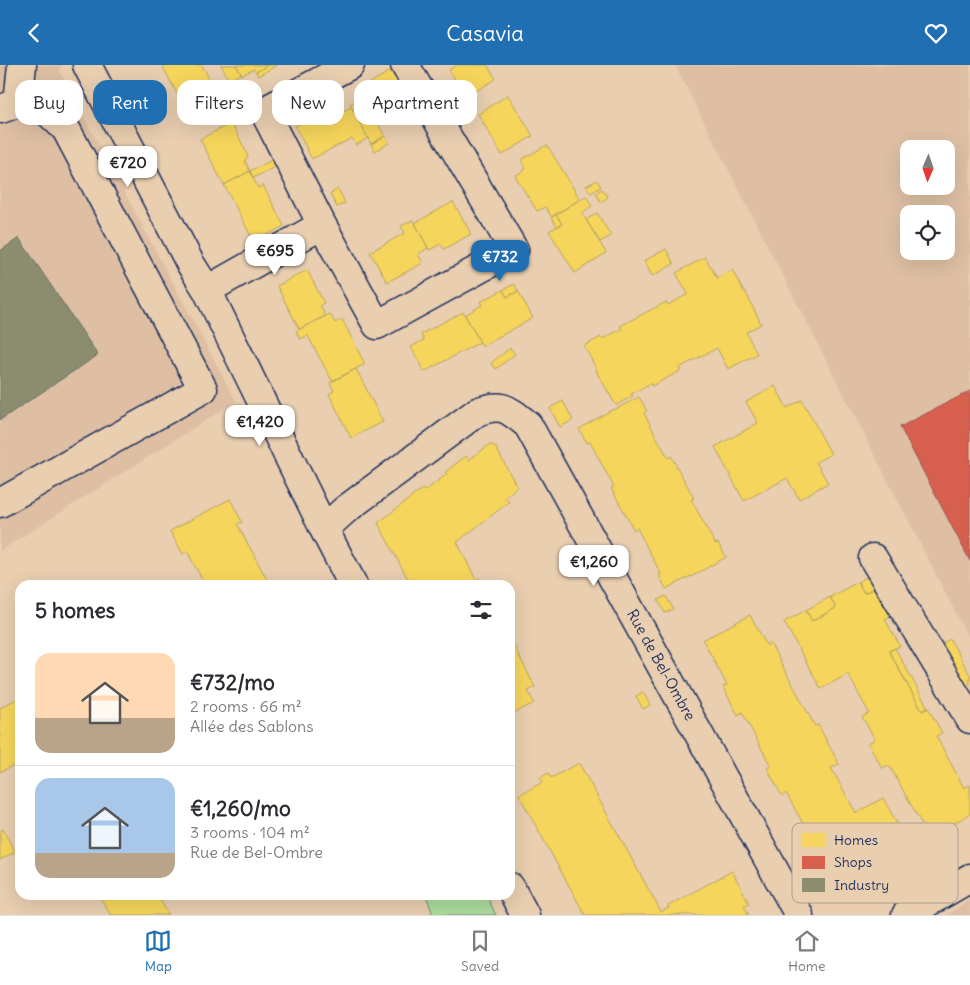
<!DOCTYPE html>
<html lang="en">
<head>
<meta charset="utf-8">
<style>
	:root { --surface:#fff; --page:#f2f2f3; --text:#2b2b33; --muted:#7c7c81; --line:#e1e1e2; --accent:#1f6fb2 }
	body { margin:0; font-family:Delius,sans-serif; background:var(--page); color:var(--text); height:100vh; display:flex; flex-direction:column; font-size:19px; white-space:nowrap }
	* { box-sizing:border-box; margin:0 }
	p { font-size:16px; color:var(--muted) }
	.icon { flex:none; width:28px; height:28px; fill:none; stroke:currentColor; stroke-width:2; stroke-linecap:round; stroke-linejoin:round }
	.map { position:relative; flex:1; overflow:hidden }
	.side { position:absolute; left:15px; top:515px; width:500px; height:320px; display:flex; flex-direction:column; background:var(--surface); border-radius:15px; box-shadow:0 5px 20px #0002 }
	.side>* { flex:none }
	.top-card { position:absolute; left:15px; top:15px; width:500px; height:45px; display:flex; gap:10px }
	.needle { width:32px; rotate:182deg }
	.tools { position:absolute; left:900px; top:75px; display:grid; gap:10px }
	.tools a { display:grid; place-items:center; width:55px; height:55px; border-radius:10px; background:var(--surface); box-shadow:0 5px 20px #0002; font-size:25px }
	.price { position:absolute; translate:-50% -42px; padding:0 11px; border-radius:10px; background:#fff; color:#222; font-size:16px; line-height:32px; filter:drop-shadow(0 1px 2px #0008) }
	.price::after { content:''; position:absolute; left:50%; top:30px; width:15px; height:11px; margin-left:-8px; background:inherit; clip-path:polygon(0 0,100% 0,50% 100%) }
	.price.selected { background:var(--accent); color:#fff }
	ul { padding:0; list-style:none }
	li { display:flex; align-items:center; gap:15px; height:125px; padding:0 20px }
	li+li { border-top:1px solid var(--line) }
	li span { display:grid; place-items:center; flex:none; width:140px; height:100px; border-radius:15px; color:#555 }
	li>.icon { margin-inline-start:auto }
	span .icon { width:60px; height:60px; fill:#fffc; stroke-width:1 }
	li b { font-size:21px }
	h2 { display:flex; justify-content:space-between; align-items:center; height:60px; padding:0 20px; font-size:21px }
	.chip { padding:0 18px; border-radius:15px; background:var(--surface); box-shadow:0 5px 20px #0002; font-size:18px; line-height:45px }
	.chip.selected { background:var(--accent); color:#fff }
	header { display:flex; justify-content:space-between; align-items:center; height:65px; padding:0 20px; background:var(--accent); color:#fff; font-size:22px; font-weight:600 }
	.dock { display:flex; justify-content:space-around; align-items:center; height:70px; border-top:1px solid var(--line); background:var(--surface); font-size:14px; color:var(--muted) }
	.dock a { display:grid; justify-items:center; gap:2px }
	.dock .selected { color:var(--accent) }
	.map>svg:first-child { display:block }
	.built { fill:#debfa4; fill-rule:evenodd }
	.green { fill:#acdc9c; stroke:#64867d }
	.homes { fill:#f6d55c; stroke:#b4a35d }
	.shops { fill:#d6604d; stroke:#9e5152 }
	.industry { fill:#8c8c6e; stroke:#6a7069 }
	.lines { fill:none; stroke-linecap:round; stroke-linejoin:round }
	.minor-casing { stroke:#1b2f5e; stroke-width:31 }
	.minor { stroke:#e9ceb0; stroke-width:28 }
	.labels { text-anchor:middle; stroke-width:5; stroke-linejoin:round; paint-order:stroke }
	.street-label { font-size:15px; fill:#1b2f5e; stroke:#e9ceb0 }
	.key { fill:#e9ceb0; stroke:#ab9e97; stroke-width:1 }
	.key-label { font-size:14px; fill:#1b2f5e }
</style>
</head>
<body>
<header><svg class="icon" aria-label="back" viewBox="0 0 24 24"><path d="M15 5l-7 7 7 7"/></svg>Casavia<svg class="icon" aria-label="heart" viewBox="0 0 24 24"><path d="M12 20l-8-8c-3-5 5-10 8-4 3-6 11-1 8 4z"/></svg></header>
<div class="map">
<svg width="970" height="850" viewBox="0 0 970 850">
	<rect width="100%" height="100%" fill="#e9ceb0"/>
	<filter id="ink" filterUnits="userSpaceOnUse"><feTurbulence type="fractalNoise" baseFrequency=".02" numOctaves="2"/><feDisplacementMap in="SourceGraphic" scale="10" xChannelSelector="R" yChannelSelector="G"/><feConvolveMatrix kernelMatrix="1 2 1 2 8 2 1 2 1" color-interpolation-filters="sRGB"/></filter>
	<g filter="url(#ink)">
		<path class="built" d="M0,0h61l-1,7 176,329 -236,150z
			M675,0h295v576zM909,84h37v37h-37zM909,149h37v37h-37z
			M970,835v15h-24z"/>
		<path class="green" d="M426,830h60l10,20h-63z"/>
		<path class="homes" d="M167,0h35l17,33 -31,17 -25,-48z
			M221,0h15l5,9 -12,6z
			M236,0h32l-12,7 -2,-3 -12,6z
			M268,0h9l-19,11 -2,-4z
			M457,0h30l9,14 -30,18 -17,-27z
			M395,3l20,33 -37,23 7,12 -14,8 -21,-40 11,-6 -4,-7z
			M508,30l25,41 -31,19 -24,-41z
			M334,40l5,8 12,-6 17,31 -12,7 -4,-7 -40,21 -17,-33z
			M232,58l16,33 -2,2 -1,3 5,10 -26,14 -24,-46z
			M385,71l4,7 -14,8 -4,-7z
			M547,80l33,54 -28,18 -7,-10 -8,4 -22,-35 11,-7 -5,-9z
			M272,95l3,7 -22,11 -3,-7z
			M250,106l8,17 5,-3 21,41 -30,16 -30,-57z
			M597,115l4,7 -10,6 -5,-7z
			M338,124l7,14 -8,4 -7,-13z
			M602,124l6,8 -7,5 -5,-9z
			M586,131l6,10 -10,7 24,40 -31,20 -26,-42 13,-7 -6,-10z
			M453,137l18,32 -27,15 -3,-5 -12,6 -14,-27z
			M597,148l14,23 -11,6 -14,-22z
			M556,149l6,10 -5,3 -6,-10z
			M413,155l15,28 -10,6 5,9 -36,19 -17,-30 35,-19 -4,-7z
			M666,184l8,15 -22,12 -8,-15z
			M705,192l12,21 15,-8 12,22 1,-1 16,33 -15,8 11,22 -29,15 -11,-21 -38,20 1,3 -28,15 -1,-3 -20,11 2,2 -17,9 -20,-34 1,-1 -13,-24 17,-9 1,2 20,-10 -2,-3 46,-24 2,3 20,-11 -12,-21z
			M307,205l17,33 -4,2 5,11 -26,13 -22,-43z
			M514,219l4,7 -11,6 -4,-7z
			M503,225l4,7 11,-6 15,27 -51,28 -17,-31 17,-10 -2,-3z
			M463,247l17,30 -56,30 -13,-25 13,-7 -3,-6z
			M330,249l5,9 7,-4 23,45 -33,17 -24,-45 -8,3 -4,-8z
			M510,283l5,6 -19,15 -5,-6z
			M356,304l27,53 -32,16 -22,-44 5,-3 -4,-8z
			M775,321l12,22 15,-8 29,54 -15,8 12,21 -29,16 -12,-21 -43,23 -29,-54 43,-24 -12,-21z
			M639,332l8,14 -3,2 24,45 3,-2 23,42 -3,1 24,45 3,-1 8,14 -35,20v-1l-25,13 -7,-14 2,-1 -24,-46 -3,2 -23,-42 3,-1 -24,-45 -3,1 -8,-14 34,-20 1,1z
			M563,336l10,19 -13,7 -10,-19z
			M233,347l8,13 -8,3 -8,-12z
			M489,380l6,1 22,41 -12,10 4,5 -52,40 19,38 3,-2 3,7h-66l-3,-6 -4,2 -31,-58 44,-34 3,2 22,-17 -2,-2 21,-16 3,4z
			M230,434l12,23 -5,2 33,61h-65l-18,-34 -4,3 -13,-23z
			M870,510l6,12 -12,6 -6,-11z
			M858,517l6,11 12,-6 16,28 -7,4 15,27 -11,5 33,60 6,-3 14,25 -6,3 28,52 6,-3v29l-41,23 -40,-72 -7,3 -14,-25 7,-4 -13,-22 7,-4 -21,-39 -27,15 -37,-67 22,-12 6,11 24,-13 -6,-11z
			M666,531l7,13 -8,4 -7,-13z
			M830,532l6,11 -24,13 -6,-11z
			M750,550l17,31 3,-3 45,83 3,-1 21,39 -8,4 25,45 27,-15 27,49 -77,42 -23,-42 5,-2 -29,-52 -4,3 -15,-28 4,-2 -29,-54 -4,3 -15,-28 4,-2 -24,-45z
			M510,573l25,49 -7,4 6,12 -24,12z
			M950,574l20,36v9l-10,6 -24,-43z
			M895,583l33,60 -6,3 -33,-60z
			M643,627l7,13 -7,4 -7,-13z
			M20,632v65l-20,10v-64z
			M579,698l82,149 8,-4 -1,-2 64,-35 17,32 -5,3 5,9h-164l-66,-120 24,-13 -3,-4 8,-5 3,5z
			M3,764l12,23 -15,8v-29z
			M108,830h49l12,20h-58l-10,-16z"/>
		<path class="shops" d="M970,326v170l-70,-134z"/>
		<path class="industry" d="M19,173l79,117 -98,65v-169z"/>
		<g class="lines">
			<defs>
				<path id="minor" d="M87,0l103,198 17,27 117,239 29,56
					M350,0l-86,46 58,114 55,100 137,-75 -109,-185
					M1,44l17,-6 4,-38
					M207,225l115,-65
					M0,438l203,-114 -137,-260 -19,-18 -29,-8
					M324,464l21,-19 132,-98c25,-10 31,-3 51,13l271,490
					M873,493l97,161
					M510,822l15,28
					M906,850l64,-37"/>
			</defs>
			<use href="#minor" class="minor-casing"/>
			<use href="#minor" class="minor"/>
		</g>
	</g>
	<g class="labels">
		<g class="street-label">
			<text transform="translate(661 600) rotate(61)" y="5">Rue de Bel-Ombre</text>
		</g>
	</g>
	<rect x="792" y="758" width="166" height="80" rx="8" class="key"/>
	<rect x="802" y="768" width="23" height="14" fill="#f6d55c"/>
	<rect x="802" y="791" width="23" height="13" fill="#d6604d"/>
	<rect x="802" y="813" width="23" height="14" fill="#8c8c6e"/>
	<g class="key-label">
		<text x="834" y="780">Homes</text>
		<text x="834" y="802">Shops</text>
		<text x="834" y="825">Industry</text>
	</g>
</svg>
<div class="tools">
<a><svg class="needle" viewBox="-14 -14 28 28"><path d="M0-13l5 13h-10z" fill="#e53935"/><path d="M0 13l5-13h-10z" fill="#7c7c81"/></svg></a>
<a><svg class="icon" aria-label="locate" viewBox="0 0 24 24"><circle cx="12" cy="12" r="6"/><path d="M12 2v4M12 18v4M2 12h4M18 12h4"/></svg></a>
</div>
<b class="price" style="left:128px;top:123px">€720</b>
<b class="price" style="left:275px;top:211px">€695</b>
<b class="price selected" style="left:500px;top:217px">€732</b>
<b class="price" style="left:260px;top:382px">€1,420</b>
<b class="price" style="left:594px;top:522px">€1,260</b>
<div class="top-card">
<a class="chip">Buy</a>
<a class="chip selected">Rent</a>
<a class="chip">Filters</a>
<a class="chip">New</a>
<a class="chip">Apartment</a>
</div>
<section class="side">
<h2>5 homes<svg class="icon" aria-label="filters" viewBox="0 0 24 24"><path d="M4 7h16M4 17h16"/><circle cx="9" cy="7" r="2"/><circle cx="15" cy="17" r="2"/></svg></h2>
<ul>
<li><span style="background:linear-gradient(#ffd9b3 65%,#b9a48a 0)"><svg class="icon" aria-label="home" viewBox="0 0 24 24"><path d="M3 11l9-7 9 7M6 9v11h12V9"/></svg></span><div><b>€732/mo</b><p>2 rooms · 66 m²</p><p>Allée des Sablons</p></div></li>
<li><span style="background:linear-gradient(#a9c7e8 75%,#b9a48a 0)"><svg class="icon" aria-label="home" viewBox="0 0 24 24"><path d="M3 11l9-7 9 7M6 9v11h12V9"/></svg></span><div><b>€1,260/mo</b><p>3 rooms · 104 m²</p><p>Rue de Bel-Ombre</p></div></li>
</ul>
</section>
</div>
<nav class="dock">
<a class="selected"><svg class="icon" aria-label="map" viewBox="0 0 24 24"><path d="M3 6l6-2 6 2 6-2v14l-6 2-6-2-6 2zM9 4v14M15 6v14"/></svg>Map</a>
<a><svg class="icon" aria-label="saved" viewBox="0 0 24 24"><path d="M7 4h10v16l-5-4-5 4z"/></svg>Saved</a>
<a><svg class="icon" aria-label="home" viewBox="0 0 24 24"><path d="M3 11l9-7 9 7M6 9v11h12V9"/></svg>Home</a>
</nav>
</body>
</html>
